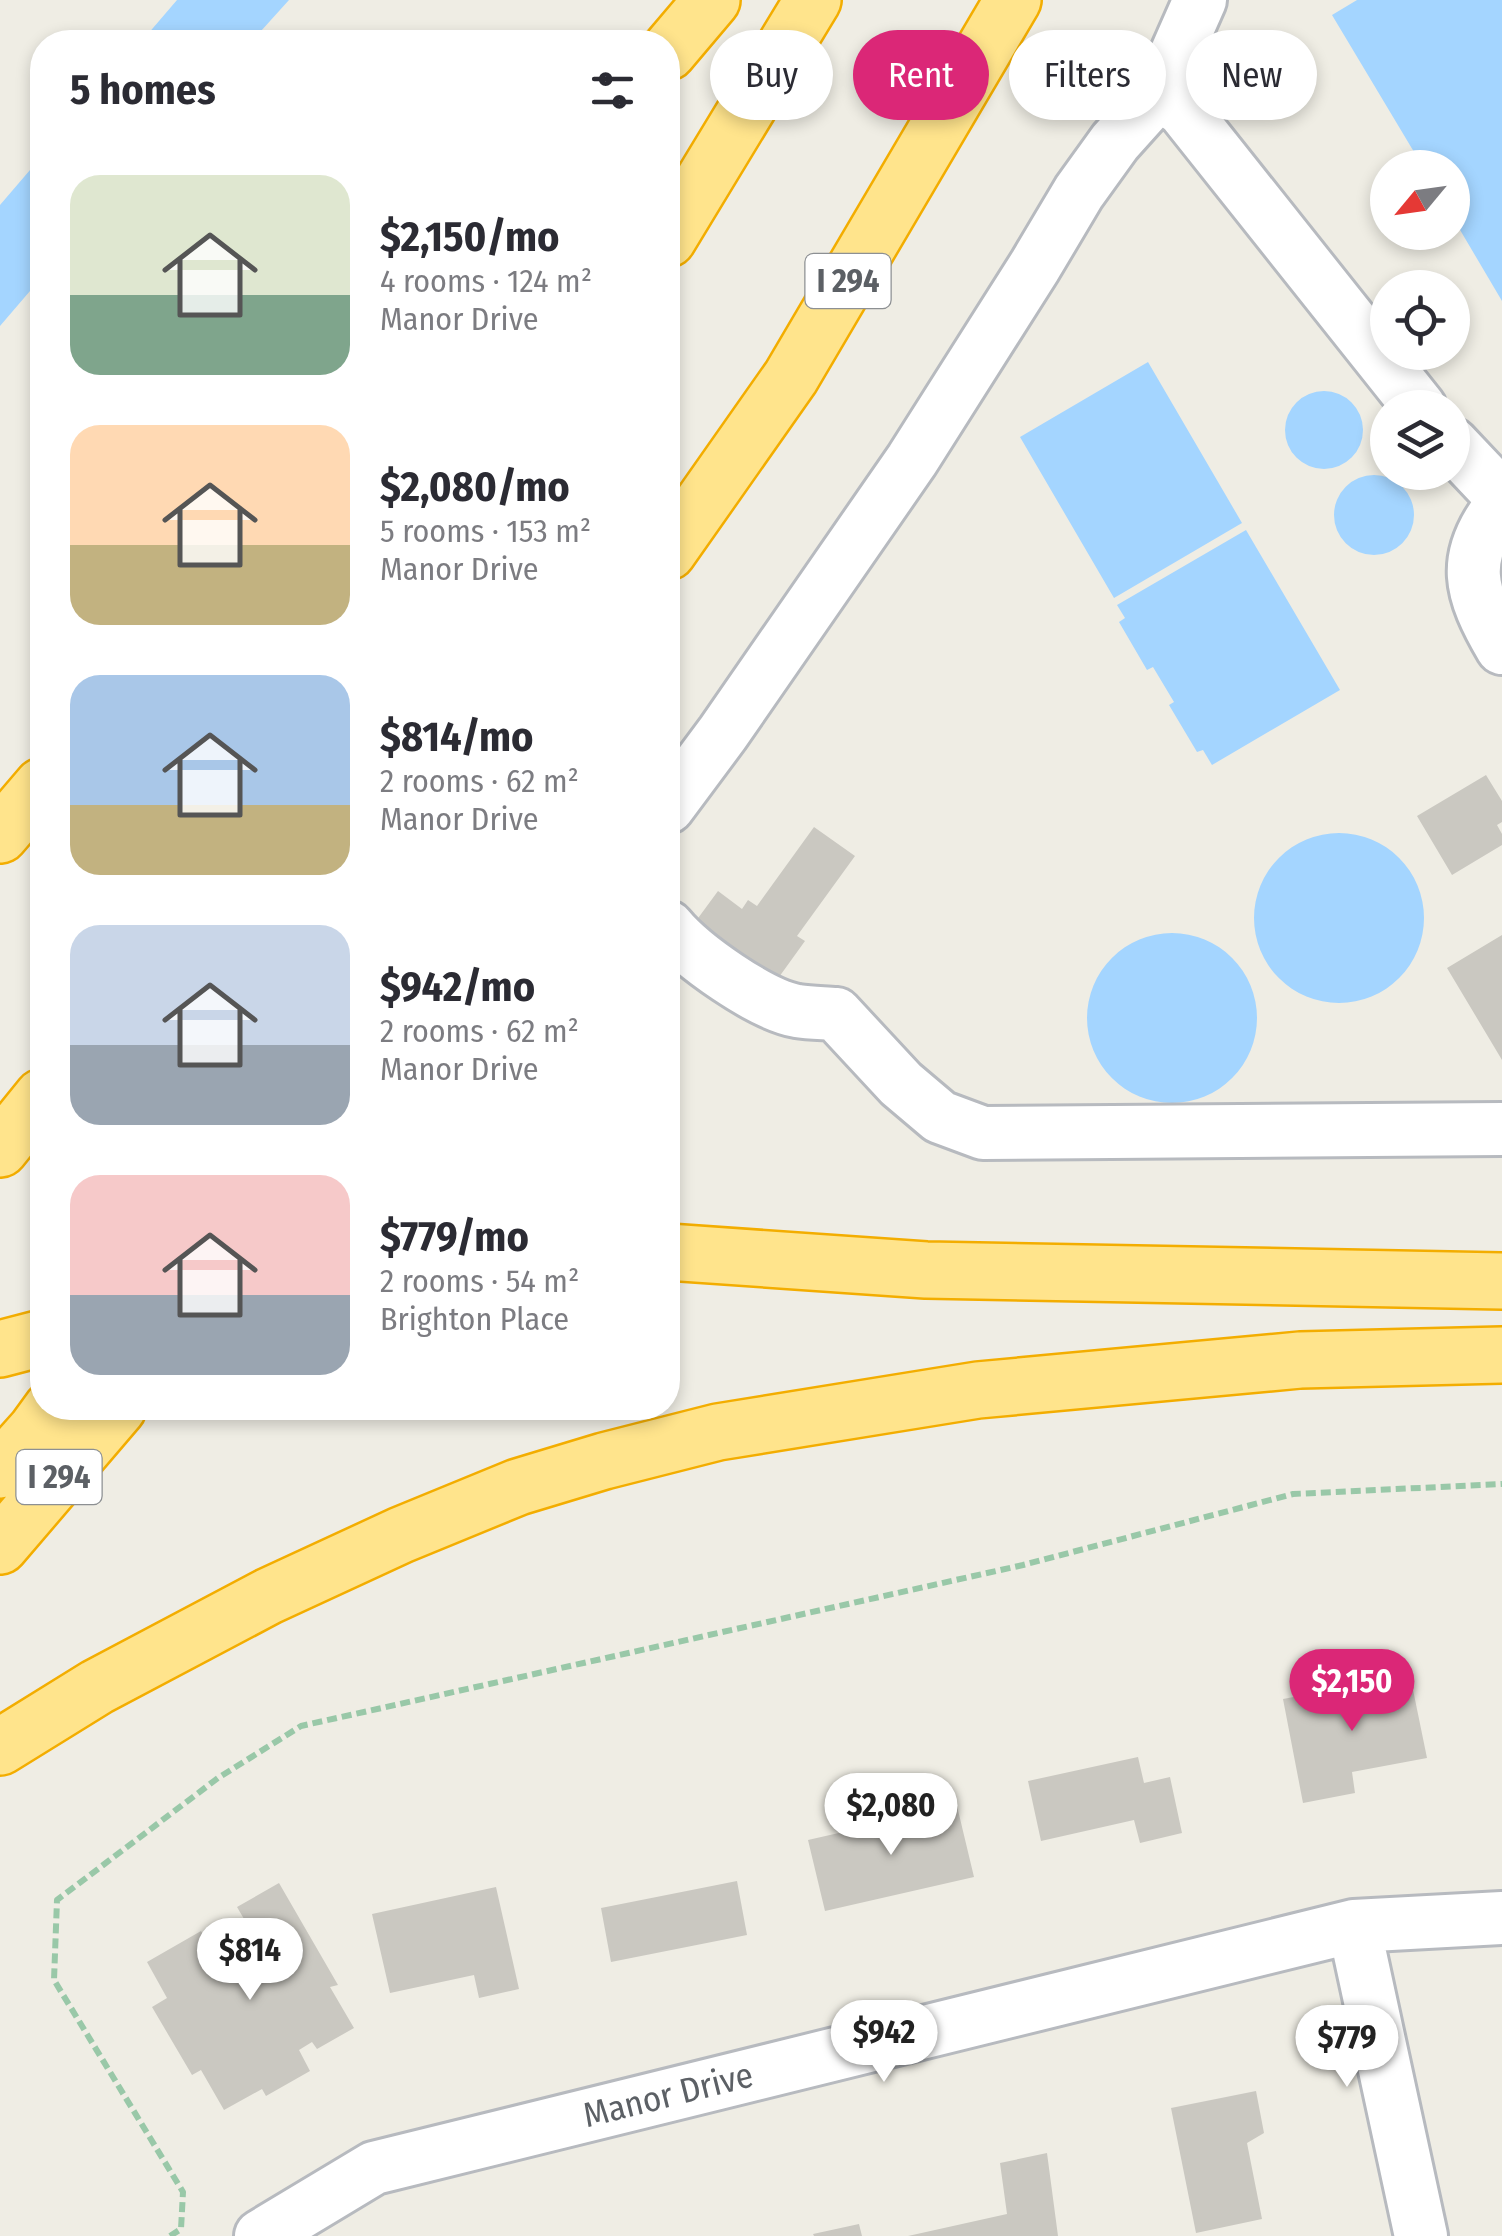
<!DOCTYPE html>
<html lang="en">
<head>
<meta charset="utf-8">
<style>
	:root { --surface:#fff; --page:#f2f2f3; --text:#2b2b33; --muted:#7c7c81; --accent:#db2777 }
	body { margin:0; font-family:"Fira Sans Condensed",sans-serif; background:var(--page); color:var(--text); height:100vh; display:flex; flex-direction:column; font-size:38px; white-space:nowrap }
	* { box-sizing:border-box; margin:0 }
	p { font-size:32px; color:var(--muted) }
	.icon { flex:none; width:55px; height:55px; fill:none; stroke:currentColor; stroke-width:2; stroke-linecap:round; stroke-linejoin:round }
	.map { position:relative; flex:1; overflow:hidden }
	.sheet { position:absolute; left:30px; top:30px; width:650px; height:1390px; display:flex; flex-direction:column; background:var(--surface); border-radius:40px; box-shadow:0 5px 15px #0003 }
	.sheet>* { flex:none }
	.banner { position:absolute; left:710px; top:30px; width:640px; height:90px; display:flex; gap:20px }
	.needle { width:65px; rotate:241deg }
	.controls { position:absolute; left:1370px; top:150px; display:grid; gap:20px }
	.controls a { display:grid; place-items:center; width:100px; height:100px; border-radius:50%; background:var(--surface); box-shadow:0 5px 15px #0003; font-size:50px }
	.price { position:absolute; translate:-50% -85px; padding:0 22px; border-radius:35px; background:#fff; color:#222; font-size:32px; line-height:65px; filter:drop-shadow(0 2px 5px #0008) }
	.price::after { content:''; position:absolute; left:50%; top:60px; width:30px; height:22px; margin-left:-15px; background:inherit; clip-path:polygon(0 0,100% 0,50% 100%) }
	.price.active { background:var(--accent); color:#fff }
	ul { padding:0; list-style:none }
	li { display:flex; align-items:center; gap:30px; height:250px; padding:0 40px }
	li span { display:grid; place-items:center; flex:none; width:280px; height:200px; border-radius:30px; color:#555 }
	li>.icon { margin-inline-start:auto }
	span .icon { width:120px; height:120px; fill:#fffc; stroke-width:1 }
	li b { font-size:42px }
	h2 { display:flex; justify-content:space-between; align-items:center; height:120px; padding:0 40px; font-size:42px }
	.tag { padding:0 35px; border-radius:45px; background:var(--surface); box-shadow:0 5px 15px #0003; font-size:35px; line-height:90px }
	.tag.active { background:var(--accent); color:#fff }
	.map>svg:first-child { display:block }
	.water { fill:#a4d5ff }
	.building { fill:#cac8c1 }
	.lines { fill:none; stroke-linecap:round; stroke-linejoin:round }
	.minor-casing { stroke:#b7babf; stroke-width:58 }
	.highway-casing { stroke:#f3ad00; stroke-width:60 }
	.path { stroke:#99c8a8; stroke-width:6; stroke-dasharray:10 5; stroke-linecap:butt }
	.minor { stroke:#fff; stroke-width:52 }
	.highway { stroke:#ffe48c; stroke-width:55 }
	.labels { text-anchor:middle; stroke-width:8; stroke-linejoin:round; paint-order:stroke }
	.shield { fill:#fff; stroke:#8d9093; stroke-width:2.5 }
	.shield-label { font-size:32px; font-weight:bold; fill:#5c6065 }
	.street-label { font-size:35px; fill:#5c6065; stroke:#fff }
</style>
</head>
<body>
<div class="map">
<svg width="1502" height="2236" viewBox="0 0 1502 2236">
	<rect width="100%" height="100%" fill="#efede4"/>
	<path class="water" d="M177,0h112l-38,42h-110z
		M1357,0h145v301l-49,-83 -1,-50 -29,-1 -91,-152z
		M42,156v121l-42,49v-121z
		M1148,362l94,161 -128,75 -94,-161z
		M1285 430a39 39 0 1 1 78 0a39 39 0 1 1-78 0Z
		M1334 515a40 40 0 1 1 80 0a40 40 0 1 1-80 0Z
		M1246,530l94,160 -128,75 -9,-15 -6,2 -28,-47 5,-3 -21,-35 -6,3 -28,-48 6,-4 -8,-13z
		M1254 918a85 85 0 1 1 170 0a85 85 0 1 1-170 0Z
		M1087 1018a85 85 0 1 1 170 0a85 85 0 1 1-170 0Z"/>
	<path class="building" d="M1486,775l16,26v21l-5,3 5,9v11l-50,30 -35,-59z
		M814,827l41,29 -58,80 8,5 -31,43 -81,-59 25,-34 24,18 6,-9 9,6z
		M1502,935v125l-55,-92z
		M1410,1675l17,83 -75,14 3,21 -52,10 -20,-104z
		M1138,1757l6,26 26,-6 12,56 -42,10 -6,-23 -93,21 -13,-60z
		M957,1806l17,71 -149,34 -17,-71z
		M737,1881l10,54 -136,27 -10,-54z
		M279,1883l59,102 -8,2 24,41 -37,21 -5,-7 -13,8 11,21 -44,25 -4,-7 -38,21 -23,-40 -9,5 -40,-68 15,-9 -20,-36 54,-31 21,37 32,-19 -13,-22 6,-3 -10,-17z
		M496,1887l23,102 -40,9 -5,-23 -84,18 -18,-79z
		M1256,2091l8,42 -17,10 15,76 -66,14 -25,-125z
		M1047,2153l11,83h-150l99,-22 -7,-51z
		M859,2224l3,12h-48l-1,-2z"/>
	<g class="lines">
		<defs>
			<path id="minor" d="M1159,93l24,17 237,298
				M1452,444l50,53
				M1502,504c-43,54 -32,89 0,144
				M668,807l55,-74 189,-273 123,-194 44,-74 36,-50 44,-49 41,-93
				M668,927c24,29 92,77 129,84 13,2 26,2 39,3l65,70 39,33 43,16 519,-4
				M1354,1926l67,310
				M261,2236l113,-68 980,-242 148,-8"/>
			<path id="highway" d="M668,52l44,-52
				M668,239l145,-239
				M668,552l123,-175 222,-377
				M0,835l42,-49
				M0,1149l42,-52
				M668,1252l258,18 576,11
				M0,1349l42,-11
				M0,1470l36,-40 16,-22
				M0,1546l118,-138
				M0,1747l97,-60 172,-91 132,-61 117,-48 86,-26 114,-29 260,-42 322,-30 202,-5"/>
		</defs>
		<use href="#minor" class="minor-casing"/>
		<use href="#highway" class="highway-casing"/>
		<path class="path" d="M170,2236l11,-7 2,-37 -129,-212 3,-80 161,-122 83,-52 722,-161 270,-71 209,-10"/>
		<use href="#minor" class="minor"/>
		<use href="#highway" class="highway"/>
	</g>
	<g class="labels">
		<g class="shield">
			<rect x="805.5" y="254" width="85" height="54" rx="8"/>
			<rect x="16.5" y="1450" width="85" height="54" rx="8"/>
		</g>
		<g class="shield-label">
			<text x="848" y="292">I 294</text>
			<text x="59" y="1488">I 294</text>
		</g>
		<g class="street-label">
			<text transform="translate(668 2095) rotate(-14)" y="12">Manor Drive</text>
		</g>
	</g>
</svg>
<div class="controls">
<a><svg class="needle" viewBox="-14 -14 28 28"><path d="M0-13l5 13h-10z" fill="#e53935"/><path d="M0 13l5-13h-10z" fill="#7c7c81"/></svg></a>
<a><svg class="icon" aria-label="locate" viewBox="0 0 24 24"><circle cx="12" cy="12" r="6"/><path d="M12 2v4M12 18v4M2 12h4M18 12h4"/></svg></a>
<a><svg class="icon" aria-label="layers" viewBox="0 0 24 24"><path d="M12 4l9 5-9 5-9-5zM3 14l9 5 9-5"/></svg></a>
</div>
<b class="price active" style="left:1352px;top:1734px">$2,150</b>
<b class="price" style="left:891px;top:1858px">$2,080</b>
<b class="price" style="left:250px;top:2003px">$814</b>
<b class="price" style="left:884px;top:2085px">$942</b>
<b class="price" style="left:1347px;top:2090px">$779</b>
<div class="banner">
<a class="tag">Buy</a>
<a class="tag active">Rent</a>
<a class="tag">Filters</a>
<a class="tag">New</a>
</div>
<section class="sheet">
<h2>5 homes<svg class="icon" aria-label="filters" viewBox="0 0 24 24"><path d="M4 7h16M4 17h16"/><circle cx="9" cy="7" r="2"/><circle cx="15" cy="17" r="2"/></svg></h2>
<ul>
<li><span style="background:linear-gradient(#dfe7d0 60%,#7fa58c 0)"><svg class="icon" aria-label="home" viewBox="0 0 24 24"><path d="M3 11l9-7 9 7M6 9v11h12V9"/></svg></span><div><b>$2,150/mo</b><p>4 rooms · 124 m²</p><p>Manor Drive</p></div></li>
<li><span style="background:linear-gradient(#ffd9b3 60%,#c2b280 0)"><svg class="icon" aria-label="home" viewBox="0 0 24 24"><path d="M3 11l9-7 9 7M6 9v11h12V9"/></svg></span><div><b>$2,080/mo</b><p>5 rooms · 153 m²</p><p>Manor Drive</p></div></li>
<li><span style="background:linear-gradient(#a9c7e8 65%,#c2b280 0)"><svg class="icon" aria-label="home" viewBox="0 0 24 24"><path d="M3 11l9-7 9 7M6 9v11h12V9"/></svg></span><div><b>$814/mo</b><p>2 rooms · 62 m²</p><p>Manor Drive</p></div></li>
<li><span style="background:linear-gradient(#c9d6e8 60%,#9aa5b1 0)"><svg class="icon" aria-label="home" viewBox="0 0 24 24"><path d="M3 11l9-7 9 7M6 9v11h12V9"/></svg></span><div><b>$942/mo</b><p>2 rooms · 62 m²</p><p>Manor Drive</p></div></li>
<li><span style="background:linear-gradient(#f6c9c9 60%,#9aa5b1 0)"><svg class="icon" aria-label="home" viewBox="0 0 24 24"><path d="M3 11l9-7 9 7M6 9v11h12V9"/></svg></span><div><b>$779/mo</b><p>2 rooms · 54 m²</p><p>Brighton Place</p></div></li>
</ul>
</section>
</div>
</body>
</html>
